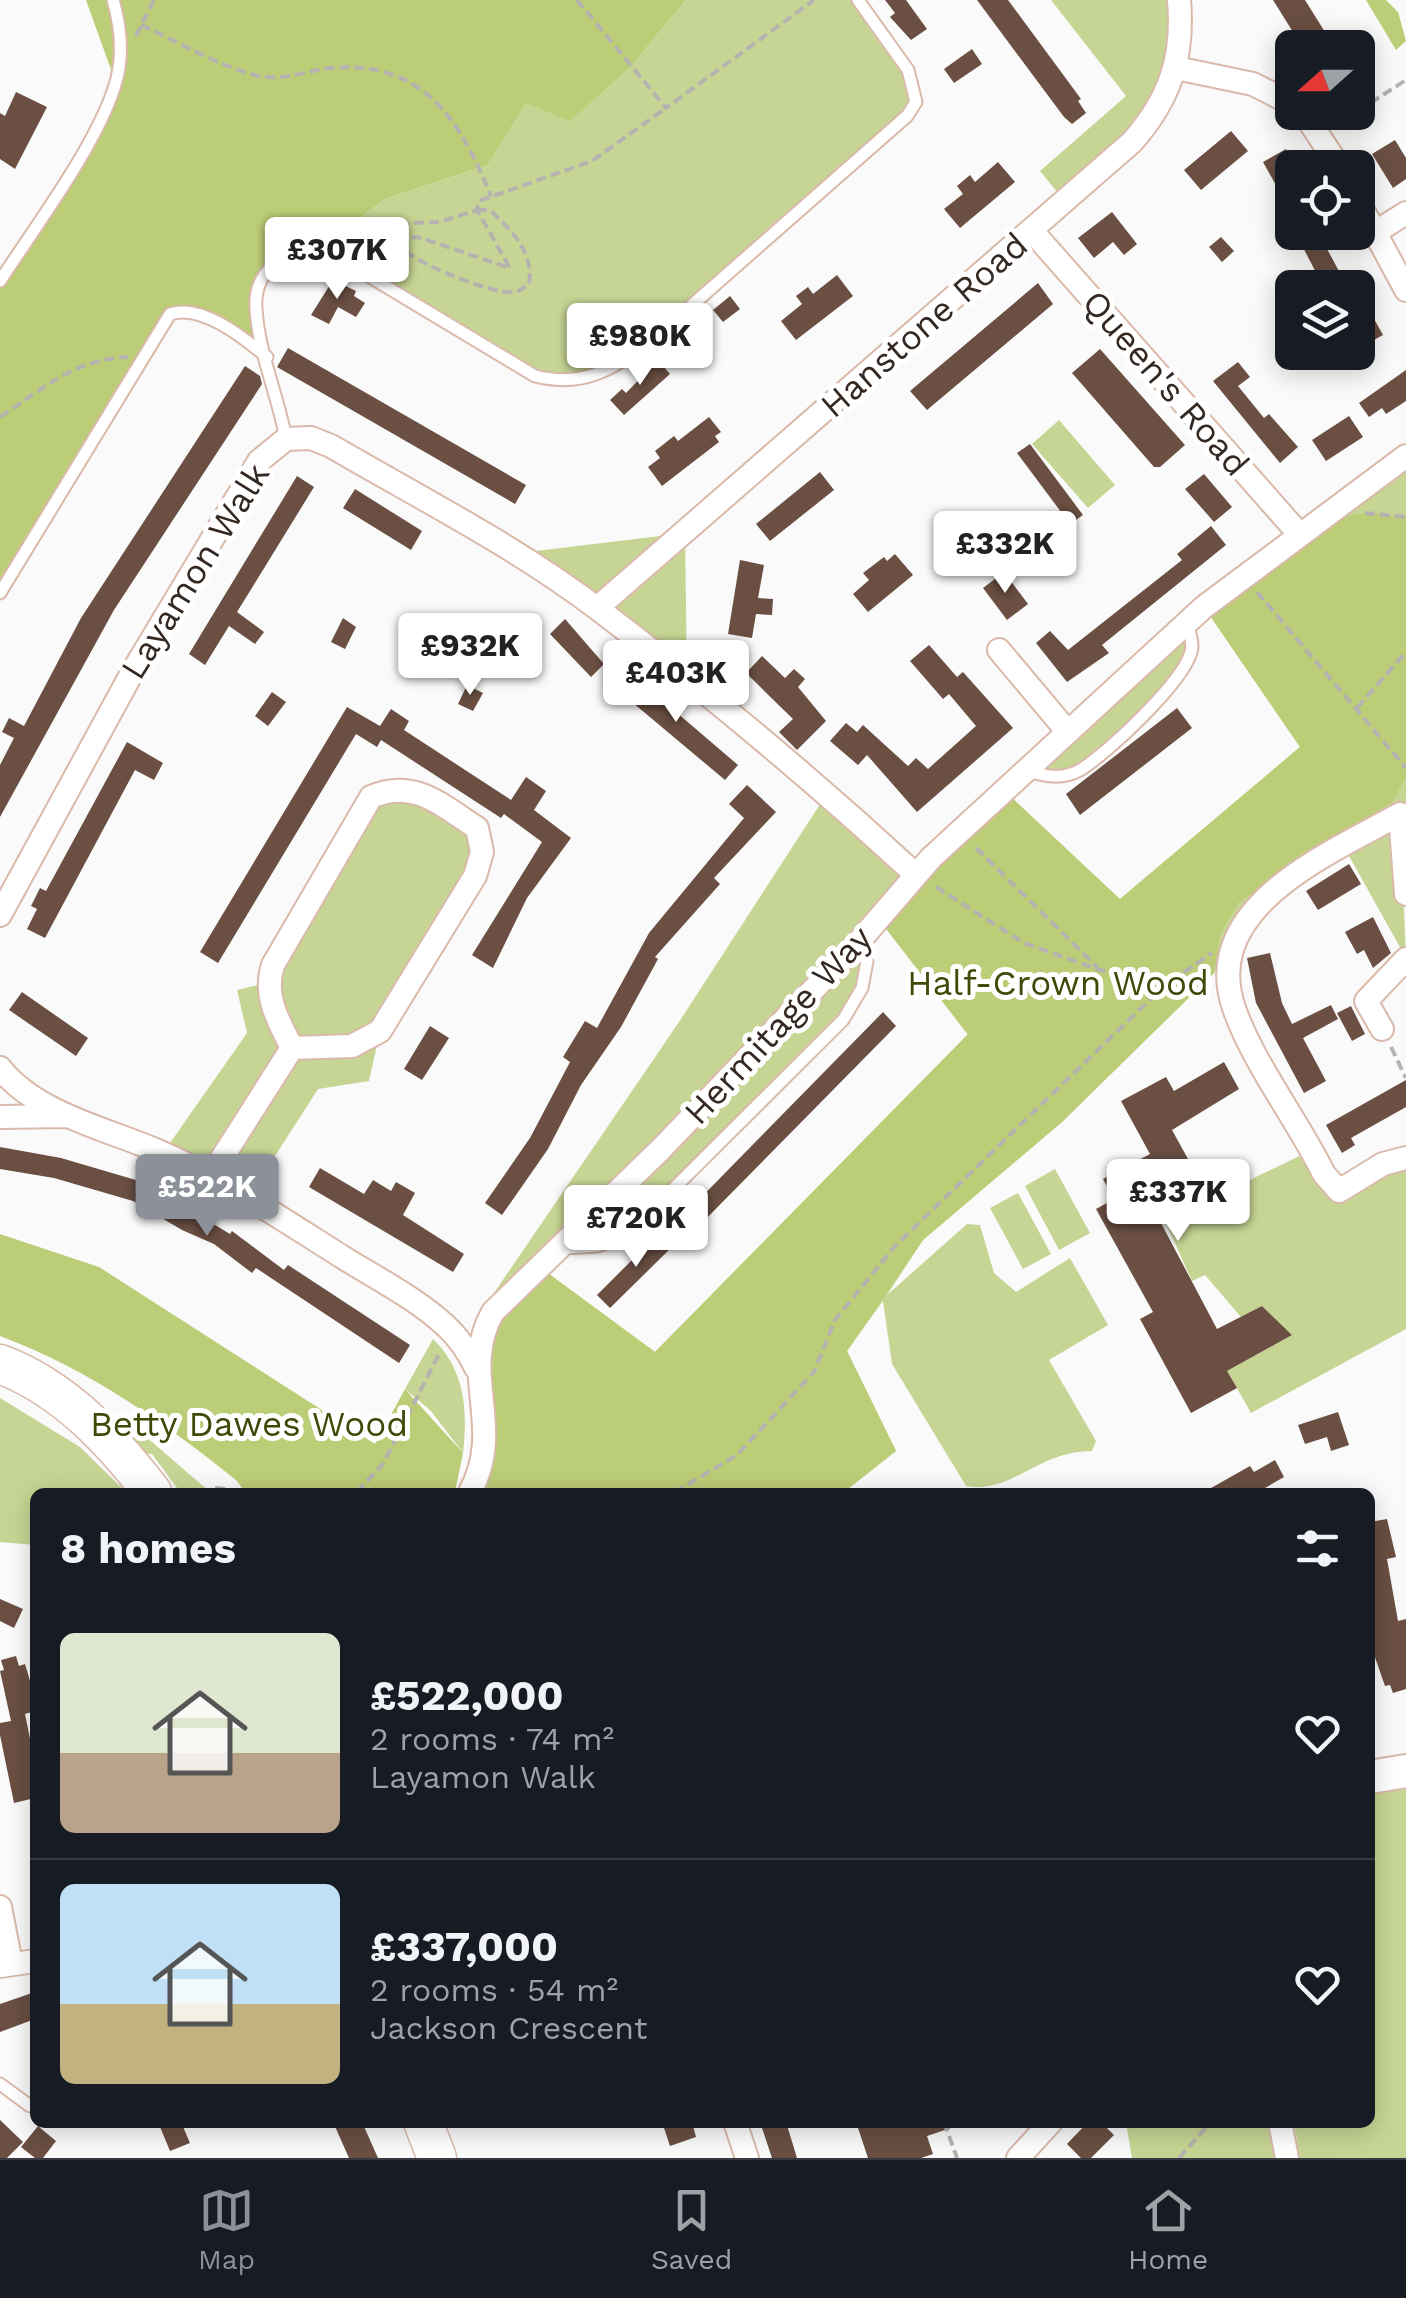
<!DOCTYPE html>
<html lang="en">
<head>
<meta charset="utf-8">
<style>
	:root { --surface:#171b24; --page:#242831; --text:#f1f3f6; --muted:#9ea1a6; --line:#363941; --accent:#8c9099 }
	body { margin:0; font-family:"Work Sans",sans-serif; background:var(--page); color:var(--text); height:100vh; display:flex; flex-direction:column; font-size:38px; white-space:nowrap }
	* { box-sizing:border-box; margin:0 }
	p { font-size:32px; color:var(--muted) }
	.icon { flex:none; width:55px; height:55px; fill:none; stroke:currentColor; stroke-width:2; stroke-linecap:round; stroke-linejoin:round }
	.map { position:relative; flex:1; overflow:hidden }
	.panel { position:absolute; left:30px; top:1488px; width:1345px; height:640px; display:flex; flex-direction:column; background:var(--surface); border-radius:15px; box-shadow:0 5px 25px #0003 }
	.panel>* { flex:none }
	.needle { width:65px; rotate:249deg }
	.fabs { position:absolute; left:1275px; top:30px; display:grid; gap:20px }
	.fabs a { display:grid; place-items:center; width:100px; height:100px; border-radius:15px; background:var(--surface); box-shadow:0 5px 25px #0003; font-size:50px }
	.price { position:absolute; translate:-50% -85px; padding:0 22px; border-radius:10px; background:#fff; color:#222; font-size:32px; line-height:65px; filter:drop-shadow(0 2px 5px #0008) }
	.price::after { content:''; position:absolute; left:50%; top:60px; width:30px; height:22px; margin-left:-15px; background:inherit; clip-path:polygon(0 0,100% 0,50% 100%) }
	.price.current { background:var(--accent); color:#fff }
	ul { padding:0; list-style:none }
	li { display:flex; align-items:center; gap:30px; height:250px; padding:0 30px }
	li+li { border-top:2px solid var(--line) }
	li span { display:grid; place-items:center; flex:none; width:280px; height:200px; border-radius:15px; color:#555 }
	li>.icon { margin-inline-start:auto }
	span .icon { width:120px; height:120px; fill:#fffc; stroke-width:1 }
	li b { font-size:42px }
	h2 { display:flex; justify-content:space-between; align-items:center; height:120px; padding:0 30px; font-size:42px }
	.tab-bar { display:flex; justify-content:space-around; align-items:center; height:140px; border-top:2px solid var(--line); background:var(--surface); font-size:28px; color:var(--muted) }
	.tab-bar a { display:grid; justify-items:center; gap:5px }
	.tab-bar .current { color:var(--accent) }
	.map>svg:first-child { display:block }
	.green { fill:#c7d594; fill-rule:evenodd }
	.forest { fill:#bccd77 }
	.building { fill:#6a4f42 }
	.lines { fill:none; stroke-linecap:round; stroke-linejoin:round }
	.lane-casing { stroke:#d9baaa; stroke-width:15 }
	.street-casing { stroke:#d9baaa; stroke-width:26 }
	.secondary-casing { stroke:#d9baaa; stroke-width:36 }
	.primary-casing { stroke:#d9baaa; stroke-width:41 }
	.path { stroke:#b6b2af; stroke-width:4; stroke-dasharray:10 5; stroke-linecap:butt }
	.lane { stroke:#fff; stroke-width:11 }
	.street { stroke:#fff; stroke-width:22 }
	.secondary { stroke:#fff; stroke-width:32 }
	.primary { stroke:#fff; stroke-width:38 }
	.labels { text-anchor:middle; stroke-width:10; stroke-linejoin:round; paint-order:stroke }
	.street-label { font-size:35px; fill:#342822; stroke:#fff }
	.park-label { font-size:35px; fill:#404907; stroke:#fff }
</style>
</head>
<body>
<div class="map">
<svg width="1406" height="2158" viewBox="0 0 1406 2158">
	<rect width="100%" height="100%" fill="#fafafa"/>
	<path class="green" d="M686,0h172l50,70 6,31 -16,25 -294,248 -69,2 -219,-126 69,-51 103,-34 38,-62 106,-38z
		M1051,0h128l-7,83 -106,120 -26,-32 86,-75z
		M1059,420l56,65 -27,23 -56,-64z
		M1406,456v345l-6,13 6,144 -62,-111 -86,56 -44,70 -152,149 -139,118 -36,55 80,-71 13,1 14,48 22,19 54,-34 38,67 -59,35 47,81 -4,10c-55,0 -79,43 -126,35l-74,-122 -9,-63 -36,50 49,100 -52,41h-374l9,-17 -13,-128 13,-32 200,-293 147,-227 89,78 205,26 180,-152 -96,-140zM880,921l88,114 -313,317 -110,-81 15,-23 68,-14 215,-214 24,-59 -12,-15z
		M685,533l2,143 -168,-123z
		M1187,622l6,26 -12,30 -103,93h-51z
		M392,788l85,40 5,24 -102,179 -11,50 -51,8 -70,109 -85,-45 84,-120 -10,-43 30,-7 104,-186z
		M1312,1150l27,41 67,-33v171l-155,84 -24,-42 65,-36 -30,-29 -21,11 -36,-42 -13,6 -27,-60z
		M1055,1169l35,64 -31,17 -34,-64z
		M1018,1193l33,61 -28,15 -33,-61z
		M433,1339c32,31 35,71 30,114l-32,-42 -26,-22z
		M0,1398l80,49 46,45h-91v53l-35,-3z
		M98,1410l46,25 66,57h-30l-28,-38 -11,-1z
		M1406,1788v370h-106l-6,-35 76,-1v-327z
		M1126,2123h154l7,35h-155z"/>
	<path class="forest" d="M86,0h600l-54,65 -62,56 -44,-18 -38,62 -103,34 -69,51 -26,3 -32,37 7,64 -27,-21 -62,-22 -176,282v-312l94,-155 20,-48z
		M1366,0h20l12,12 8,29 -10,9z
		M1366,513l40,4v260l-14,25 -153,100 -19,32 -6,39 -152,149 -139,118 -76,111 49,100 -52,41h-364c34,-45 -9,-130 31,-189 7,-12 24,-23 34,-32l110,81 313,-318 -88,-113 126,-129 114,107 180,-152 -96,-140 126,-88z
		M0,1234l99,33 276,177 30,-55 58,64 -8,39h-210l-9,-12c-72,-58 -148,-111 -236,-144z"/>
	<path class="building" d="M885,0h21l21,29 -16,11 -21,-23 5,-4z
		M977,0h31l73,99 -3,2 8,12 -14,11 -8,-7z
		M1273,0h32l30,48h-32z
		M972,49l10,15 -28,19 -10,-14z
		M16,92l31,15 -32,62 -15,-10v-46l5,3z
		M1231,131l17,20 -47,39 -17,-20z
		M1395,140l11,18v21l-13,9 -21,-34z
		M1286,149l6,11v54l-29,-52z
		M998,162l17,20 -55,46 -16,-19 19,-15 -6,-8 13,-11 5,7z
		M1112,212l25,32 -13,11 -11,-13 -19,16 -16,-20z
		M1295,232h23l30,56h-24z
		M1221,237l13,14 -12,11 -13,-15z
		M837,275l16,21 -57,44 -15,-19 21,-17 -6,-8 12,-9 5,7z
		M333,280l23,11 -2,5 11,7 -9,14 -18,-10 -9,17 -18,-9z
		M1038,283l15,21 -126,106 -17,-19z
		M1358,290l25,45 -25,14z
		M730,296l10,13 -17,13 -10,-12z
		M288,348l238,137 -11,19 -238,-137z
		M1100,349l85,96 -25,22h-6l-82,-94z
		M658,360l12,14 -46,41 -14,-15 12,-11 4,4z
		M1238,362l12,15 -12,9 26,32 5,-4 29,33 -18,16 -67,-82z
		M245,366l15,10 2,8 -148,226 -114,207v-52l14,-27 -12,-6 7,-14 15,8 57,-108z
		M1406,370v31l-20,13 -4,-6 -13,9 -10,-14z
		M1349,416l14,21 -37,24 -14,-21z
		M709,417l12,15 -6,4 4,6 -57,44 -14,-19 12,-9 -5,-7 19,-15 4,5z
		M1030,444l53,71 -13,9 -53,-71z
		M820,472l14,18 -64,51 -14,-17z
		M1204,474l28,33 -18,15 -29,-33z
		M297,476l17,11 -77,125 27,20 -9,12 -26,-18 -24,39 -16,-11z
		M355,489l67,42 -11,19 -68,-42z
		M1211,526l15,19 -124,100 7,8 -42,29 -31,-39 14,-12 18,19 114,-90 -5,-6z
		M895,554l18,21 -45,37 -15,-18 16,-14 -6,-7 21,-16 3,4z
		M740,560l24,5 -6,33 15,1 -1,16 -16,-1 -4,24 -24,-4z
		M1004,572l24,32 -21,16 -24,-32z
		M343,618l13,9 -11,22 -14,-7z
		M565,619l39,45 -13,13 -41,-43z
		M929,645l28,32 6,-5 50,56 -96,84 -50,-57 -9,10 -28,-24 16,-18 11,9 6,-7 45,41 8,-8 12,11 48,-43 -27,-32 -6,5 -33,-38z
		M762,656l23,22 9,-9 11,10 -7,8 28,34 -29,29 -18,-18 14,-13 -47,-46z
		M628,671l110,94 -13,15 -111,-93z
		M467,685l16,8 -10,18 -15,-7z
		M272,692l14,10 -18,24 -13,-10z
		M347,707l33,19 11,-17 18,12 -5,9 107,70 15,-23 20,14 -12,19 37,28 -44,60 -34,70 -21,-13 70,-113 -38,-28 -3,4 -120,-78 -4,7 -21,-13 -138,229 -18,-11z
		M1177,708l15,20 -112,87 -14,-21z
		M127,742l36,21 -9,17 -19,-10 -90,168 -18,-9 10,-20 -6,-3 9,-18 6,3z
		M747,785l29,27 -62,66 6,6 -65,73 3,2 -37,68 -40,58 -33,64 -46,66 -17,-12 45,-65 40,-76 -7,-5 22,-36 12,7 52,-95 95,-115 -15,-14z
		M1349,864l12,20 -43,26 -12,-19z
		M1373,917l18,36 -18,15 -9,-18 -7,4 -12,-22z
		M1270,953l12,50 10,21 39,-19 7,14 -35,19 23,43 -22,12 -48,-90 -9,-45z
		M22,992l66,46 -12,18 -67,-46z
		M1351,1006l14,28 -13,7 -15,-28z
		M883,1012l13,14 -205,208 -13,-13z
		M430,1026l19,12 -27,42 -18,-11z
		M1224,1062l15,27 -67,41 37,67 -48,26 56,106 45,-23 30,29 -65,36 10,17 -46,25 -51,-94 13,-7 -57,-103 18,-10 -11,-20 47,-25 -29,-53 45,-24 8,14z
		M1406,1080v27l-55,31 4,7 -13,8 -16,-28z
		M0,1147l61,11 85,25 84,51 2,-3 52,39 4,-5 122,80 -11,18 -143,-95 -4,5 -38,-29 -32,-14 -49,-29 -79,-23 -54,-9z
		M320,1168l44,26 9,-14 18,11 5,-9 19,11 -12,22 61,39 -11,18 -144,-85z
		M661,1231l13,14 -64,63 -13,-13z
		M1338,1412l11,33 -18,6 -4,-14 -22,7 -7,-19z
		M1275,1460l9,17 -26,15h-54l46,-26 4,6z
		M1387,1519l9,38 -9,2 11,62 8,-2v70l-13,4 -3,-8 -5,1 -15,-43v-121z
		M0,1599l23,10 -9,19 -14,-7z
		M16,1656l3,10 6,-2 5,17 5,-1v31l-10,3 10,49v35l-21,5 -14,-68v-12l11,-2 -11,-50 4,-1 -3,-10z
		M32,1993l3,26 -35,13v-28z
		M0,2120l23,22 -16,16h-7z
		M158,2122h23l9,21 -20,8z
		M333,2122h29l16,36h-29z
		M662,2122h30l4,15 -26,9z
		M760,2122h26l11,36h-25z
		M856,2122h103l1,3 -33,11 6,18 -12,4h-53z
		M1088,2122h13l13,13 -23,23h-10l-14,-14z
		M38,2126l18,15 -13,17h-8l-14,-11z"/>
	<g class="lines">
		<defs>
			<path id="lane" d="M0,281c35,-54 102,-143 117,-203 6,-25 3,-54 -4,-78
				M286,439c-8,-43 -28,-88 -30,-131 -3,-44 40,-63 76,-54l203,122c48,12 76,-6 115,-34l257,-226 9,-14 -8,-32 -50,-70
				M0,593l170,-279c31,-11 74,24 97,43
				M1027,771c18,5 35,9 53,-1 28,-17 103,-88 111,-118 3,-9 -2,-20 -4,-30
				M564,1248l34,-2 30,-12 215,-214 19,-32 5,-27 -12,-15
				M0,2084l30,22"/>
			<path id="street" d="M1176,68l77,16 39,20
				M1303,112l37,56
				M1358,201l48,89
				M1032,231l268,304
				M1374,233l32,-20
				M597,608l535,-466c38,-43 52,-85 47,-142
				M999,650l68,81
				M1406,894l-6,-80c-73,41 -203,94 -165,197 21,57 62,108 89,163l15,17 44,-27 23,-6
				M0,915l133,-244 126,-210 27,-22 25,-1 20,8c89,52 184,100 267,163 110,83 216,172 317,265
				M1382,1029l-16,-28 40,-42
				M0,1068c36,46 108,61 160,84 65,28 125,69 184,106 34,21 73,41 102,68 14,13 22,25 30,42
				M0,1117l66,-1
				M210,1177l82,-129c-14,-28 -29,-52 -19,-83l98,-168c43,-19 70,8 106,31l5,24 -7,24 -95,155 -28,15 -60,2
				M470,1492c36,-66 -12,-119 23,-180l168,-163 194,-203 76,-88 273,-251 202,-151
				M0,1907l11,56
				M0,1966l35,-5
				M735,2122l12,36
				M1280,2122l7,36
				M1018,2158l33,-36"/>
			<path id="secondary" d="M1370,1777l36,-6"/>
			<path id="primary" d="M0,1364c64,24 112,76 152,128
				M423,2122l14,36"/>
		</defs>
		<use href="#lane" class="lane-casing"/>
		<use href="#street" class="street-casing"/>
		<use href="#secondary" class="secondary-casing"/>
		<use href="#primary" class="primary-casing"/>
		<path class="path" d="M577,0l89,108 148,-108
			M141,25c36,16 75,40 114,50 26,7 50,-4 76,-7 92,-8 129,52 160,128
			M136,36l18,-36
			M1358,111l48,-31
			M1334,126l21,-14
			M477,210h13c23,22 44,42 39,75 -5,2 -9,6 -14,7 -19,4 -104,-30 -113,-45l6,-9 10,-1 92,31z
			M344,246l46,-22 49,-2 38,-12 2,-9 113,-40 74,-53
			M0,417c43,-28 74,-58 128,-60
			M1365,513l41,4
			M1257,592l149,176
			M1357,708l49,-56
			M976,848l121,119
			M936,887l88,56 76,27 64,15
			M1391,1047l15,31
			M215,1488l36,4
			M357,1492l26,-28 57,-112
			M675,1492l62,-37 77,-83 21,-52 60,-74 270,-261 47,-32
			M944,2122l13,36
			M1179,2158l32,-36"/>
		<use href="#lane" class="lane"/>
		<use href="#street" class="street"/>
		<use href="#secondary" class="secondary"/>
		<use href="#primary" class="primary"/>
	</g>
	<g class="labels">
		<g class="street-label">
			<text transform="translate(924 325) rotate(-41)" y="12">Hanstone Road</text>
			<text transform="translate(1166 383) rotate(49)" y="12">Queen's Road</text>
			<text transform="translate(195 571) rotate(-58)" y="12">Layamon Walk</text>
			<text transform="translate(778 1025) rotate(-47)" y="12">Hermitage Way</text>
		</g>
		<g class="park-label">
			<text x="1058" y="995">Half-Crown Wood</text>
			<text x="249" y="1436">Betty Dawes Wood</text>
		</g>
	</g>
</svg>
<div class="fabs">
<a><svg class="needle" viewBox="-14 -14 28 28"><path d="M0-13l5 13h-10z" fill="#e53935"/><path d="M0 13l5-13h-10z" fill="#9ea1a6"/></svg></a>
<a><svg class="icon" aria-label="locate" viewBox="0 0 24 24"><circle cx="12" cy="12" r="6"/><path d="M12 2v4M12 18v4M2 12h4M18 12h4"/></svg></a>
<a><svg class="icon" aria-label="layers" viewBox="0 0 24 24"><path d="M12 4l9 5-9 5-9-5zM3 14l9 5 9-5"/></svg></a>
</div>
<b class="price" style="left:337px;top:302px">£307K</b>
<b class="price" style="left:640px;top:388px">£980K</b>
<b class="price" style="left:1005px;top:596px">£332K</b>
<b class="price" style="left:470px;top:698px">£932K</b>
<b class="price" style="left:676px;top:725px">£403K</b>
<b class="price current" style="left:207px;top:1239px">£522K</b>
<b class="price" style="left:1178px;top:1244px">£337K</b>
<b class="price" style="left:636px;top:1270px">£720K</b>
<section class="panel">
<h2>8 homes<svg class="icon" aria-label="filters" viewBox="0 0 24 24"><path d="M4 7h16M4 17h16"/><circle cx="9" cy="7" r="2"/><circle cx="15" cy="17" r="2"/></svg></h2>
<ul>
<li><span style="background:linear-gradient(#dfe7d0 60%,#b9a48a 0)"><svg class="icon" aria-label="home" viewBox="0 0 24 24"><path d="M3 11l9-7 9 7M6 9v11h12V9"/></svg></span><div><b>£522,000</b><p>2 rooms · 74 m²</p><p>Layamon Walk</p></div><svg class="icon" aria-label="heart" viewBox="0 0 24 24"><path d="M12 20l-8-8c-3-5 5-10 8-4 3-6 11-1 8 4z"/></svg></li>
<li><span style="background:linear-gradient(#bfe0f5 60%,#c2b280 0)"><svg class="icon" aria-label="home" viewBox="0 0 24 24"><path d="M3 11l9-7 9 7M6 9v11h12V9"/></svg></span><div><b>£337,000</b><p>2 rooms · 54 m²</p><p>Jackson Crescent</p></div><svg class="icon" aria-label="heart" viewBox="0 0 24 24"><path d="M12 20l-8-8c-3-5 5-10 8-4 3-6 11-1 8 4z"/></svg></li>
</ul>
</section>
</div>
<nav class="tab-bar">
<a class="current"><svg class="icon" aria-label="map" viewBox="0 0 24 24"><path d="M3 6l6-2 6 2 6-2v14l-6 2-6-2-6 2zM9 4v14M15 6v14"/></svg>Map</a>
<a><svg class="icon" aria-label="saved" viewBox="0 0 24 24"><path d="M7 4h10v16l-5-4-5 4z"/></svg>Saved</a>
<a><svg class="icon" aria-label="home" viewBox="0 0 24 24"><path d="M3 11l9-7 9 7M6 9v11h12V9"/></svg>Home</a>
</nav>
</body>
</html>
